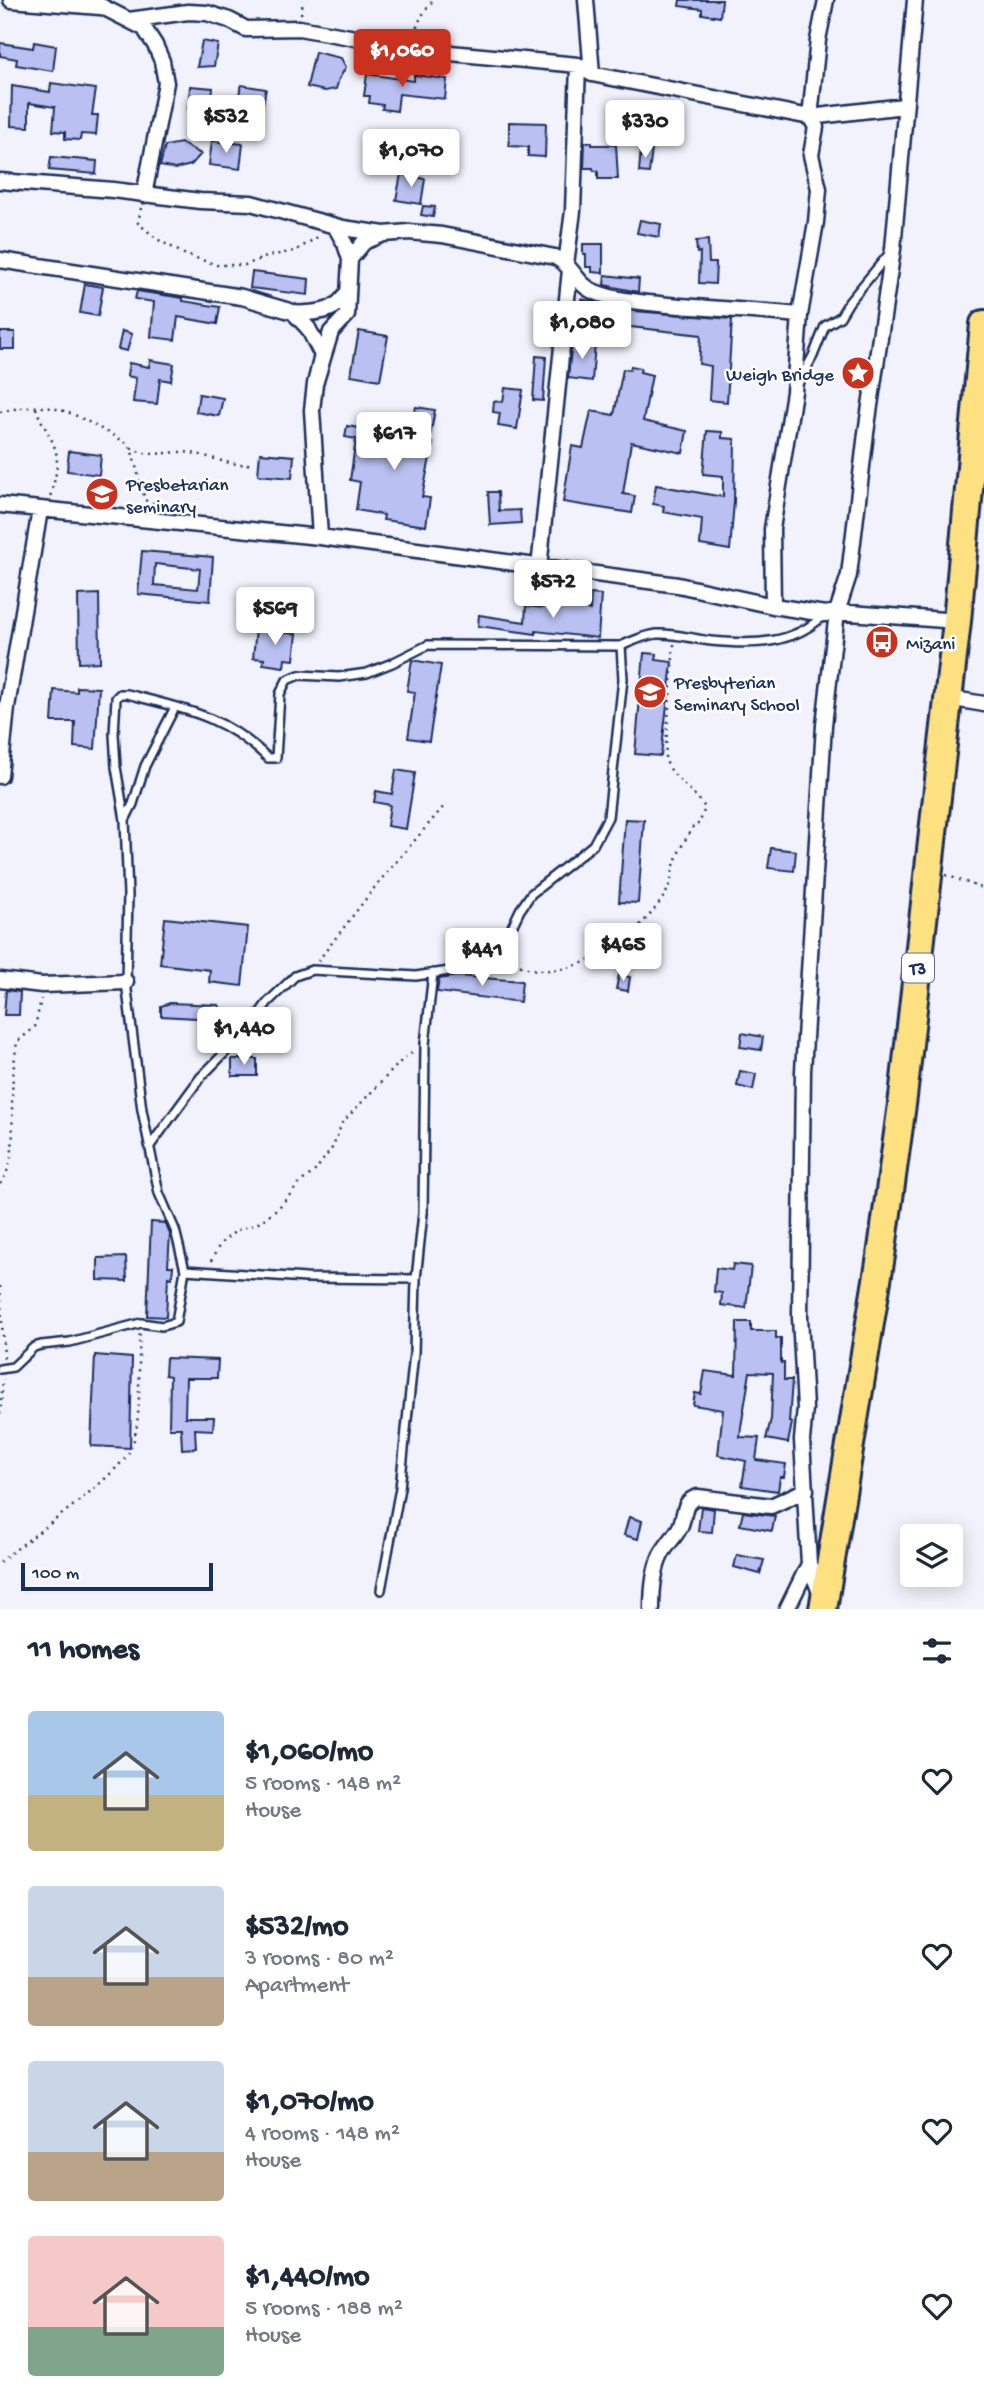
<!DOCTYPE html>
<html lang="en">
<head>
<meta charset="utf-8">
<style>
	:root { --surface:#fff; --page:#f6f6f7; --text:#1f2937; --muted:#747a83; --accent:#c8321e }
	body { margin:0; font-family:"Gochi Hand",sans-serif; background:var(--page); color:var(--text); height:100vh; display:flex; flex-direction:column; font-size:26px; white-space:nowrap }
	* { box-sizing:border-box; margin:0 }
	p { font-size:23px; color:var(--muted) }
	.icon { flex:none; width:38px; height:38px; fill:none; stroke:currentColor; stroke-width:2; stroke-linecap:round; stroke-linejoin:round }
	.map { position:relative; height:1609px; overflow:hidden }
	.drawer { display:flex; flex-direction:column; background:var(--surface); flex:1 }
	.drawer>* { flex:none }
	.tools { position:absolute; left:900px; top:1524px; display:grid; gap:14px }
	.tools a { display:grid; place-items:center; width:63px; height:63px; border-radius:7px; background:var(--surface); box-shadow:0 4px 18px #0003; font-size:35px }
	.scale { position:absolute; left:21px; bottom:18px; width:192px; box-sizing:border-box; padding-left:7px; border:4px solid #1b2f5e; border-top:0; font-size:19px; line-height:24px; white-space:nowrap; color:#1b2f5e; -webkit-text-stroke:5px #fff; paint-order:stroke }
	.price { position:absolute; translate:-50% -60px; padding:0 16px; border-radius:7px; background:#fff; color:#222; font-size:23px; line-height:46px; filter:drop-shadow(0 2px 4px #0008) }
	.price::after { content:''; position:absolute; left:50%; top:42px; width:21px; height:16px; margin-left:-10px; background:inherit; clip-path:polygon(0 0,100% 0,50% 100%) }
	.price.current { background:var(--accent); color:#fff }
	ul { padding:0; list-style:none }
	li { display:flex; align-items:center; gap:21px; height:175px; padding:0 28px }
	li span { display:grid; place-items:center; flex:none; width:196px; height:140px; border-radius:7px; color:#555 }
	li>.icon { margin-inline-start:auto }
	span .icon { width:84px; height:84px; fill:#fffc; stroke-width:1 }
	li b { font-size:30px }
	h2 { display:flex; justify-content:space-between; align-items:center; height:84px; padding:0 28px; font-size:30px }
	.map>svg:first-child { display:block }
	.building { fill:#bac0f1; stroke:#1b2f5e; stroke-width:2; fill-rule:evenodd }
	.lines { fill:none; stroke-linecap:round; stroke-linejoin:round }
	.lane-casing { stroke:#1b2f5e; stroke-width:12 }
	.street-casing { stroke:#1b2f5e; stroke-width:19 }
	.highway-casing { stroke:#1b2f5e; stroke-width:32 }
	.path { stroke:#1b2f5e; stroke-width:2.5; stroke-dasharray:2 5; stroke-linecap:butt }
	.lane { stroke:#fff; stroke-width:7 }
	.street { stroke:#fff; stroke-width:14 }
	.highway { stroke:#fde080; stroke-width:26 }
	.labels { text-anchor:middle; stroke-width:5; stroke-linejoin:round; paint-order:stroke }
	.shield { fill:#fff; stroke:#5f6d8e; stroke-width:2 }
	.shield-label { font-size:18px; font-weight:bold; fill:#1b2f5e }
	.poi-label { font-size:19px; fill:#1b2f5e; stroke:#fff; text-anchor:start }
</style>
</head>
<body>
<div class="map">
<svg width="984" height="1609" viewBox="0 0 984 1609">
	<rect width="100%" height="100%" fill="#f1f2fc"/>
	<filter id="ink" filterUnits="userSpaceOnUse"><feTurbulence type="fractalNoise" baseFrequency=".0143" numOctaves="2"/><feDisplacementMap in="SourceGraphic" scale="14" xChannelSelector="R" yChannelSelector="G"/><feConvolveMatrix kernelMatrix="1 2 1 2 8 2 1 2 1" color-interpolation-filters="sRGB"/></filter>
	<g filter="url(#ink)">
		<path class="building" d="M680,0h42l-2,17 -18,-3v-5l-23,-3z
			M202,41l16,3 -4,22 -17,1z
			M34,42l22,4 -3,25 -37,-6 1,-6 -17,-3v-13l33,5z
			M315,52l26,6 5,9 -7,12 -3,10 -11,2 -18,-4z
			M367,74l47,7v-6l33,4 -2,20 -46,-5 -2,17 -15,-2 1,-4 -14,-2 1,-7h-6z
			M51,83l45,6 -4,26h6l-2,20 -15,-1 -1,6 -15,-1v-7l-12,-1 2,-24 -26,-4v24l-18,-1 1,-40 38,6z
			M241,85l25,4 -6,30 -20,-4 2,-14 -4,-1z
			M190,86l23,2 -2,23 -23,-2z
			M509,122l37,1 -1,34 -17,-1v-9l-19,-1z
			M212,141l31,3 -3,25 -31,-4z
			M585,142h7v3h24l2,34h-20v-8h-4l-1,-3h-9z
			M181,143l20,11 -10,11 -16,4 -15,-3 5,-20z
			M641,148l11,1 -3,24 -10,-1z
			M51,157l46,4 -1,13 -47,-4z
			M401,174l24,5 -4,25 -25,-4z
			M423,206l12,1 -2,10 -12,-2z
			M640,220l21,4 -2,13 -22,-4z
			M696,241l12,-1 1,23h7l-1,21 -16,-1 1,-31 -3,1z
			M583,244h20v29l-11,-1v-5h-6v-13h-3z
			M252,272l57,7 -1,16 -58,-7z
			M605,275l34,4 -1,13 -34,-7z
			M85,284l18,3 -5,29 -18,-3z
			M137,291l46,7v3l37,6 -3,17 -39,-7 -3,23 -24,-3 3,-35 -19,-3z
			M581,299l53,12 98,8 -5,83 -18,-2 2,-34 -12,-2 2,-29 -123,-14z
			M122,331l10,3 -5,17 -9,-2z
			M359,331l29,5 -8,44 -29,-5z
			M0,332h15v17h-15z
			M572,341l23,3 -3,37 -24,-3z
			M536,356l10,1 -3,44 -10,-1z
			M150,360l24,4 -3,17 -11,-2 -3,25 -24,-2 3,-24 -9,-2 2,-13 20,4z
			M631,366l10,2 -1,4 12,3 -9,46 44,10 -4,22 -52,-11 -8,52 12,2 -3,17 -69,-11 9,-56 11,2 8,-37 23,4 9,-46 7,1z
			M505,388l18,2 -6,39 -19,-3 2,-13 -7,-1 1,-11 9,1z
			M199,394l24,4 -4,18 -23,-4z
			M416,407l19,3 -6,32 4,1 -11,54 8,1 -4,28 -43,-6 1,-5 -28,-5 4,-28 -10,-2 6,-41 -11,-2 2,-11 30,5 -1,4 23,5 1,-3 13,2 4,-20 -4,-1z
			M707,431l15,1v6l13,1 -1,63 -4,48 -30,-5 2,-26 -39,-7 1,-6 -11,-2 3,-19 67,12v-21l-20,-2z
			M69,451l32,4 -2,20 -32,-4z
			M260,453l34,3 -2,22 -34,-3z
			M488,492h10l1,19 21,-1 1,13 -31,2z
			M142,551l71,6 -3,44 -72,-7zM155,564l45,5 -2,20 -44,-4z
			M99,594l1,68 -21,1 -1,-68z
			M591,594l10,1 -3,43 -62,-7v3l-58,-8 1,-11 46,7 1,-16 17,2v-3l47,5z
			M256,629l41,5 -3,26 -9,-1 -1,8 -21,-3 1,-5 -11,-1z
			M644,653l13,1 -1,6 16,2 -11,94 -26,-2z
			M412,660l29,5 -12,76 -21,-3 7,-46 -8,-1z
			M77,687l22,1 -4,61 -21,-2 1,-25h-23l2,-32 23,2z
			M396,770l19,3 -9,56 -19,-3 3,-21 -16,-3 2,-11 16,3z
			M625,819l19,1 -6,83 -19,-1z
			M771,848l25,3 -2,20 -26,-3z
			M165,918l83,9 -6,59 -33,-4 1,-12 -50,-6z
			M619,975l11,2 -2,14 -12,-2z
			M458,976l64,5 -2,21 -83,-10 2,-13z
			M6,990l14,2 -1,23h-15z
			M170,1003l49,2 4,9 -9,5 -53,-3v-10z
			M742,1033l21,4 -2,13 -21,-3z
			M232,1059h25v17h-25z
			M740,1071l16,3 -3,16 -16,-4z
			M151,1222l14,1 5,11 -2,32h5l-1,12 -4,-1 -2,40 -19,-1z
			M126,1257l1,24 -29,-1v-22z
			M733,1264l18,2 -5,42 -25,-3 1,-12 -8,-1 2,-24 16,2z
			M737,1322h14v9h25v7h5v25h3v17h8l-3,42 3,1 -4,20 -22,-4 5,-20 2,-46 -23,-1 -9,55 -1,10 19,1 -3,22 30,4 -2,13h-4l-2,14 -36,-5 4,-25 -28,-6 5,-45 -30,-5 2,-12 6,1 4,-23 31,4z
			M95,1355l37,3 -2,90 -39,-2z
			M166,1358l52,2 -1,18h-31l-1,39h29l-1,13 -18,-1 1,19 -14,1 -1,-21h-12l1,-52 -5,-1z
			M701,1507l13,2 -2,23 -14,-1z
			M743,1512l32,4 -3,15 -32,-6z
			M629,1517l13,4 -4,18 -14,-4z
			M737,1555l27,5 -4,14 -26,-7z"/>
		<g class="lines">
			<defs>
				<path id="lane" d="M799,382l14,-26 12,-30 15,-9 9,-15 40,-48
					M125,820l8,-16 12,-38 30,-59
					M150,1146l50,-68 48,-49 20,-27 27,-26 17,-6 104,6 67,-10 15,-10 22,-46 11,-16 62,-49 15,-28 15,-138 -2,-33c11,-5 24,-11 36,-12 19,-1 36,5 54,7 42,4 82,4 113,-26
					M185,1270l121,8 110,1
					M0,1369l13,-2 21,-20 7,-2 29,-3 71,-19 21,3 14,-4 9,-52 -10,-40 -16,-37 -17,-83 -16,-128 2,-87 -3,-75 -9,-53 -2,-33 2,-36 4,-4h7c58,15 96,21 141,64h8l4,-64 7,-14 12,-5 40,2 28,-4 25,-10 36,-18 193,1
					M381,1590l19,-102 14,-135 2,-74 7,-66 2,-169 8,-71"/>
				<path id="street" d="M11,0l89,7
					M89,0l55,28 11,17 7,16 4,22 -22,112
					M586,0l6,74
					M129,20l59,-8 19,1 22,7 17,9 53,-1 130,23 149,14 14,9 218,43 94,-11
					M0,181l113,9 87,11 51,2 92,25 41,6 25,-2 33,3 113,22c17,7 22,29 40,35 20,8 43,10 64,12 47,5 94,6 141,11
					M350,259l14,-17 17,-7
					M0,260l242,37 51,15 15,16 14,27 -7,29
					M566,264l7,-53 5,-146
					M295,314c22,-2 39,0 52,-21
					M0,505l320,32 358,48 95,21 52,8 12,-2 120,9
					M320,537l-8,-127 3,-26 16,-52 16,-17 3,-56 -5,-15 -10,-18
					M539,568l31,-298
					M773,606l-1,-77 22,-137 6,-77 16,-93 3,-33 -8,-34 5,-28 -6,-10 8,-77 8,-40
					M948,698l36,6
					M0,776l7,-69 33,-197
					M0,980l42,5 84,-3
					M821,1595l-12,-31 -7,-124 3,-32 -5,-91 3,-246 21,-346 13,-113 12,-37 17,-142 27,-184 22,-249
					M652,1609c0,-18 1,-38 9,-54 5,-10 14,-18 19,-28 6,-13 2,-26 18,-30l73,9 35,-16
					M787,1609l22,-45"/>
				<path id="highway" d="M823,1609l58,-353 22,-159 54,-476 27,-297"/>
			</defs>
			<use href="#lane" class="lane-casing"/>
			<use href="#street" class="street-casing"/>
			<use href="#highway" class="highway-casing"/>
			<path class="path" d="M301,14l2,-14
				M414,34l7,-17 12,-17
				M141,208l-3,15 19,16 27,15 33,11h28l24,-9 26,-5 24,-15
				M36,408c4,13 12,23 17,35 8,18 2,36 -3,54
				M0,412c61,-15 76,5 127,31l4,5 14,52 15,6
				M131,448c21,12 40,1 61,5 18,3 37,13 56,11l-1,3
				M946,875l38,14
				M507,960c8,3 17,8 25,9 51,9 109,-35 134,-76 5,-9 6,-21 9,-31 5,-14 12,-26 20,-38h4l6,-16c-11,-19 -33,-28 -40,-50l9,-114
				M318,961l60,-78 67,-78
				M0,1184c17,-23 12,-54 12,-81 0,-20 2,-42 5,-61l18,-15 6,-28
				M211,1261l9,-17 17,-14 20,-6 10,-7 13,-11 22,-25 12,-9 19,-25 9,-24 61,-64 13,-9
				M0,1286l4,72
				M0,1414l3,-35
				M0,1562c26,-22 124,-89 132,-116 11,-31 5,-79 8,-113"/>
			<use href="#lane" class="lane"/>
			<use href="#street" class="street"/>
			<use href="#highway" class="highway"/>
		</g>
	</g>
	<defs>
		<symbol id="sight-disc" viewBox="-11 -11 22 22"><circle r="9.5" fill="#c8321e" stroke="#fff"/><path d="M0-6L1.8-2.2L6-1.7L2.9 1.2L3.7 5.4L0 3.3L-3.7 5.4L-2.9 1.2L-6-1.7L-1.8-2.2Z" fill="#fff"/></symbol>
		<symbol id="school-disc" viewBox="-11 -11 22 22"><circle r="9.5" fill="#c8321e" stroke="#fff"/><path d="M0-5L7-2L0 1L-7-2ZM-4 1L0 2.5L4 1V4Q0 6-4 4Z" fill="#fff"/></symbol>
		<symbol id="bus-disc" viewBox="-11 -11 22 22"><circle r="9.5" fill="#c8321e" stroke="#fff"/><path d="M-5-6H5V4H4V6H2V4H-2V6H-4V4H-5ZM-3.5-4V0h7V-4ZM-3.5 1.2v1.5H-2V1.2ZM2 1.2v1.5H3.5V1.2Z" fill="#fff"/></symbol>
	</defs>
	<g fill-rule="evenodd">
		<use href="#sight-disc" x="839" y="354" width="38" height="38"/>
		<use href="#school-disc" x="83" y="475" width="38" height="38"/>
		<use href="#bus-disc" x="863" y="623" width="38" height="38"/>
		<use href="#school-disc" x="631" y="673" width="38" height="38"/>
	</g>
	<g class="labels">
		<rect class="shield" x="902" y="953.5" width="32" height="29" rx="5"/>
		<g class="shield-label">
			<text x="918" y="974">T3</text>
		</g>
		<g class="poi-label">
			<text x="834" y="380" text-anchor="end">Weigh Bridge</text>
			<text x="126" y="490">Presbetarian<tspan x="126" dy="22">seminary</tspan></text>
			<text x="906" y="649">Mizani</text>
			<text x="674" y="688">Presbyterian<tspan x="674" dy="22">Seminary School</tspan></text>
		</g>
	</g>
</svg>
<div class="tools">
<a><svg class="icon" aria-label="layers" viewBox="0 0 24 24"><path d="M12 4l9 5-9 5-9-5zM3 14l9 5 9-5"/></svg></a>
</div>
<div class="scale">100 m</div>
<b class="price current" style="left:402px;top:89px">$1,060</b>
<b class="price" style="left:226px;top:155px">$532</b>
<b class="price" style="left:645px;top:160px">$330</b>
<b class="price" style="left:411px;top:189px">$1,070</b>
<b class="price" style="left:582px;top:361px">$1,080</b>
<b class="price" style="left:394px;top:472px">$617</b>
<b class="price" style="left:553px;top:620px">$572</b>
<b class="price" style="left:275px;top:647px">$569</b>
<b class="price" style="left:623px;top:983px">$465</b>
<b class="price" style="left:482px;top:988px">$441</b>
<b class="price" style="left:244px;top:1067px">$1,440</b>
</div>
<section class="drawer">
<h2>11 homes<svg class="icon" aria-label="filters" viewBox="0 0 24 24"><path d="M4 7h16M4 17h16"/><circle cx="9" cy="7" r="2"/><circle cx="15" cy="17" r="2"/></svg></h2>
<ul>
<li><span style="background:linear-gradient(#a9c7e8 60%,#c2b280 0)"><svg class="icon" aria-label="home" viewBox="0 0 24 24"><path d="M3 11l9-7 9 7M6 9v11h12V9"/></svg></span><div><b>$1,060/mo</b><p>5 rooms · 148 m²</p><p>House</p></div><svg class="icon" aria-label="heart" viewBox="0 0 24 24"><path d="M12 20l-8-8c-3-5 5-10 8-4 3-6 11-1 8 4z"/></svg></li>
<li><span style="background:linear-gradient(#c9d6e8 65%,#b9a48a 0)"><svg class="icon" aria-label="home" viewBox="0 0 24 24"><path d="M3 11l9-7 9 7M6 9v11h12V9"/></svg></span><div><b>$532/mo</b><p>3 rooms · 80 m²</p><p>Apartment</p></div><svg class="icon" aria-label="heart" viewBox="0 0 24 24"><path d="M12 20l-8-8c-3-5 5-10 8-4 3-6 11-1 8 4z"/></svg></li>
<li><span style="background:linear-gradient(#c9d6e8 65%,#b9a48a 0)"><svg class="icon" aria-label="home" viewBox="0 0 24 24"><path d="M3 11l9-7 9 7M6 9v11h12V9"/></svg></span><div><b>$1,070/mo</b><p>4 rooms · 148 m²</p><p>House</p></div><svg class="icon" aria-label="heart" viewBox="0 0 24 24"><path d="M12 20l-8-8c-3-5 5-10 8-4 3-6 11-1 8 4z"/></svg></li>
<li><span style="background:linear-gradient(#f6c9c9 65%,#7fa58c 0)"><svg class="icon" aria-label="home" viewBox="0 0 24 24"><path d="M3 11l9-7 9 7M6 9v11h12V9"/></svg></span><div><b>$1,440/mo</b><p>5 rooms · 188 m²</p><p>House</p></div><svg class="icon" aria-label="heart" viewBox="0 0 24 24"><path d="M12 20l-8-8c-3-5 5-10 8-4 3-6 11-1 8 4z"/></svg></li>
</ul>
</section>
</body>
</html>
